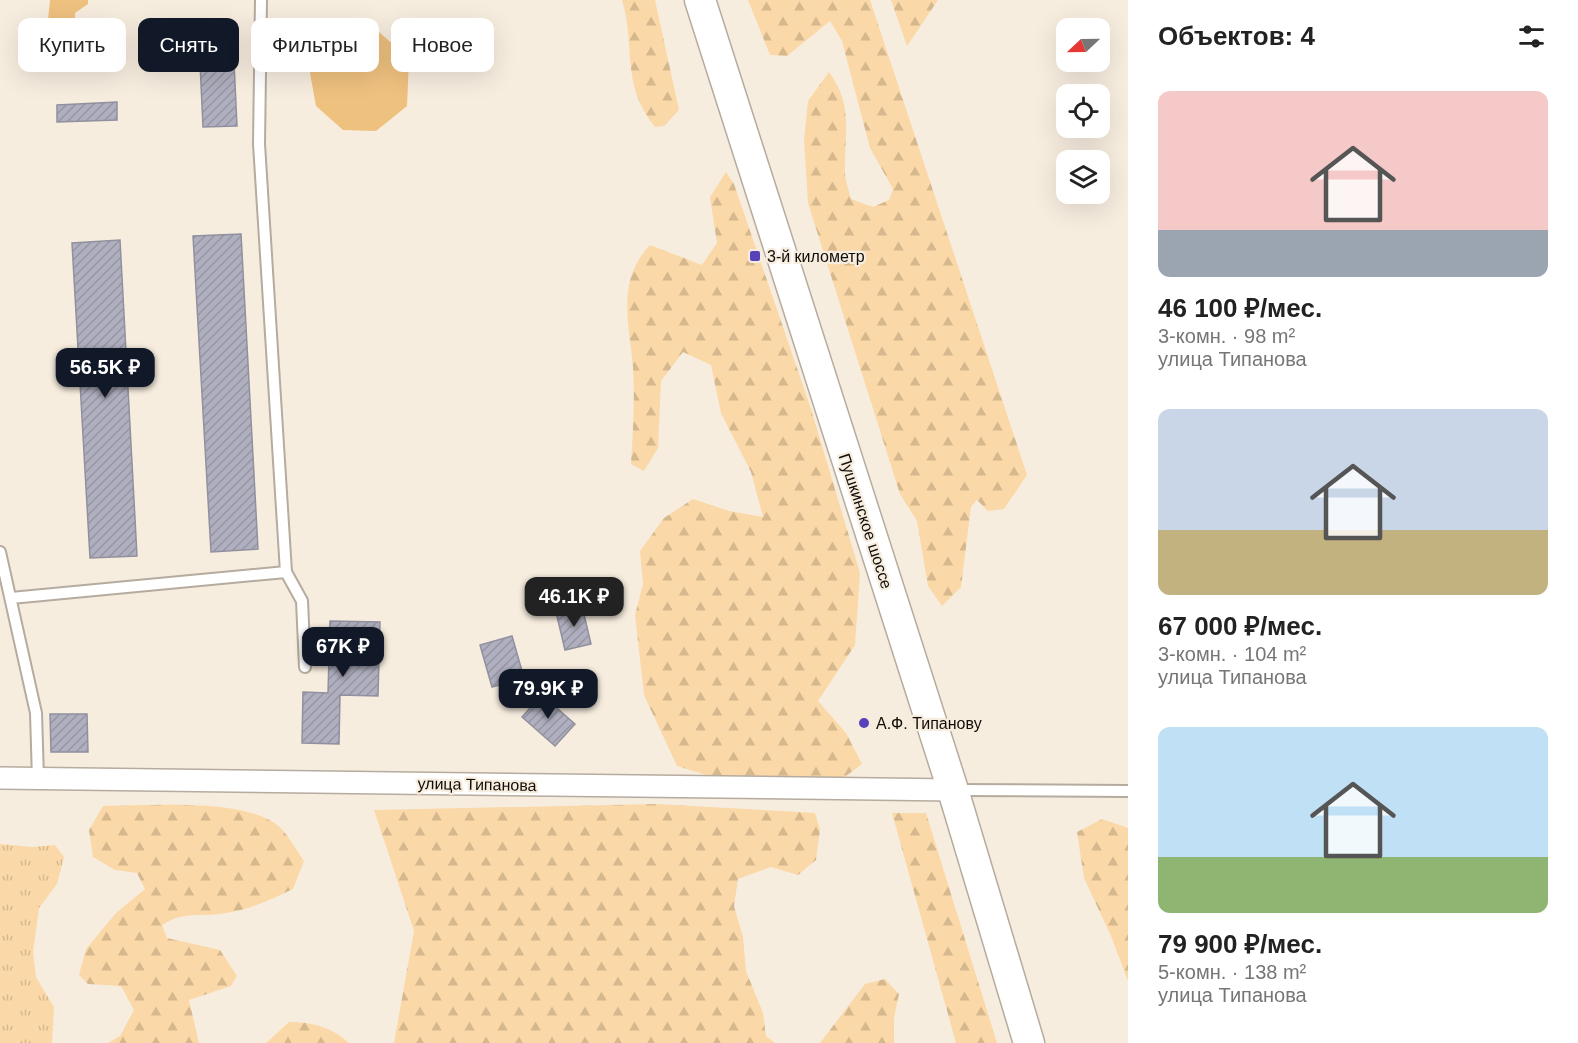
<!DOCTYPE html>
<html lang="ru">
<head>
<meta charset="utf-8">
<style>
	:root { --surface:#fff; --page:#f2f2f2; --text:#222; --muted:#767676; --accent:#111827 }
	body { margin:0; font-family:Helvetica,sans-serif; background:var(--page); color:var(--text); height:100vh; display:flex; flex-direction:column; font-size:22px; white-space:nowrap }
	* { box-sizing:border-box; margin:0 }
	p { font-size:20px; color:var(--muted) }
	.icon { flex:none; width:33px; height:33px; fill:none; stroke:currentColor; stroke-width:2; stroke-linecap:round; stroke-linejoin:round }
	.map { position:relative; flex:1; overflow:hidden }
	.sheet { display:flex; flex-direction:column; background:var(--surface); width:450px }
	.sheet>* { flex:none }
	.hud { position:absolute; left:18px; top:18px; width:570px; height:54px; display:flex; gap:12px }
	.needle { width:39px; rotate:248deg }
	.buttons { position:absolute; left:1056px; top:18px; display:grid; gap:12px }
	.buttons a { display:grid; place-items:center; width:54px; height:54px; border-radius:12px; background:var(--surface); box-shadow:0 6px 24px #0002; font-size:30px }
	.price { position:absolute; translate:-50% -51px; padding:0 14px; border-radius:12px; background:var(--accent); color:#fff; font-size:20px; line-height:39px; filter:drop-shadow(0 2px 3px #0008) }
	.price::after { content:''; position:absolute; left:50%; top:36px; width:18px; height:14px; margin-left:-9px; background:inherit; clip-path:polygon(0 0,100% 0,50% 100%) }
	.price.current { background:#222; color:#fff }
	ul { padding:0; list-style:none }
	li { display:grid; align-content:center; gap:12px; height:318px; padding:0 30px }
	li span { display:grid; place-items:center; height:186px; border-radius:12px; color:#555 }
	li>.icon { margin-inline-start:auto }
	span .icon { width:108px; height:108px; fill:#fffc; stroke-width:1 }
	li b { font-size:26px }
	h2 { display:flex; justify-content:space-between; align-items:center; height:72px; padding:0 30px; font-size:26px }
	.chip { padding:0 21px; border-radius:12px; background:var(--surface); box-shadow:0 6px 24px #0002; font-size:21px; line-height:54px }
	.chip.current { background:var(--accent); color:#fff }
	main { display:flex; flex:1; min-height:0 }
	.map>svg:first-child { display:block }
	.grass { fill:url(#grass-tufts) }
	.forest { fill:url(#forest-firs) }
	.water { fill:#efc17f }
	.building { fill:url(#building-hatch); stroke:#90909e; stroke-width:1.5 }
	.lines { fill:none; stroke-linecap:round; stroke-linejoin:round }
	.service-casing { stroke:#b5ab9e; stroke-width:14 }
	.minor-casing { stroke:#b5ab9e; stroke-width:24 }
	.secondary-casing { stroke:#b5ab9e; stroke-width:33 }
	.service { stroke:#fff; stroke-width:10 }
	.minor { stroke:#fff; stroke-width:21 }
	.secondary { stroke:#fff; stroke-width:30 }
	.poi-dot { fill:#5742ba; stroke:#f7eddf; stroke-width:2 }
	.labels { text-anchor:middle; stroke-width:4.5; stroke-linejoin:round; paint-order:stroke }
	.poi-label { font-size:16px; fill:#100d08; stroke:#f7eddf; text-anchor:start }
	.street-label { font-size:16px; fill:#100d08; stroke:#f7eddf }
</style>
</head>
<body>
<main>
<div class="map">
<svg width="1128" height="1043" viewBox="0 0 1128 1043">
	<defs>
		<pattern id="grass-tufts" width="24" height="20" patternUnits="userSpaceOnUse" patternTransform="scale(1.5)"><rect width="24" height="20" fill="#fbd8a7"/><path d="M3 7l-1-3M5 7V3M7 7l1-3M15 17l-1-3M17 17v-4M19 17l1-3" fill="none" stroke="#d6b88e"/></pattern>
		<pattern id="forest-firs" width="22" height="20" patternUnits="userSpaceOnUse" patternTransform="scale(1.5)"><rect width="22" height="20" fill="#fbd8a7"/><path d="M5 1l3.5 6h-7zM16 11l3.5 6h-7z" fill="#d6b88e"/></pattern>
		<pattern id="building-hatch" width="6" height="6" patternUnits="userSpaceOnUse" patternTransform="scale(1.5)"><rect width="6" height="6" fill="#afafbf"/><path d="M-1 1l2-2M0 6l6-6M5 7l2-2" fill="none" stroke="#9695a3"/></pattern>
	</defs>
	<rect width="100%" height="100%" fill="#f7eddf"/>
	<path class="grass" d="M0,844l33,3 22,-2 9,12 -7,27 -18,24 -6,44 3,25 18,30 -2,36h-52z"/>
	<path class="forest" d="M622,0h33l24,110 -15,16 -9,1c-35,-43 -19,-81 -33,-127z
		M748,0h122l157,475 -23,34 -16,2 -11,-11 -6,7 -10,80 -19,19 -14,-20 -11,-65 -17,-27 -92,-291 -4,-63 4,-39 21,-29c25,34 15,61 16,100 0,9 4,18 6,27l22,8 16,-7 4,-11 -23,-41 -28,-107 -12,-20 -43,35 -17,-1z
		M891,0h47l-31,46z
		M726,172l8,12 77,225 49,164 -5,72 -37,56 28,32 16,31 -32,24 -111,-9 -42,-13 -33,-71 -9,-80 8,-31 -3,-33 24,-33 29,-19 36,12 34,6 -12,-45 -30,-59 -10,-48 -28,-13 -22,29 -3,67 -14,23 -13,-7c2,-32 4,-65 2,-97 -4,-45 -17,-86 17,-122l52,20 15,-22 -7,-46z
		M657,804l158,9 5,17 -4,30 -18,15 -27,-8 -33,12 -4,27 9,31 3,34 17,42 3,23 9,7h-381l20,-112 -40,-121z
		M103,806c46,0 136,-8 173,18 11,8 20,26 28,37l-11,28c-23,11 -42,20 -67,24 -25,5 -41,-3 -64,12l5,13 53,12 17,26 -6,10 -42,14 10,43h-91l12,-7 14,-26 -13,-24 -33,-2 -9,-9 7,-26 30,-36 29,-24 -8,-16 -22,-3 -22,-13 -4,-27z
		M892,813h34l71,230h-41z
		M1102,819l26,9v153l-17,-45 -27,-58 -7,-46z
		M885,979l14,15 -5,24v25h-74l45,-59z
		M289,1022c22,0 43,5 60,21h-83z"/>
	<path class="water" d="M50,0h38v4l-13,9v24l-17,13 -12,-11z
		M378,31l31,28 -2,47 -31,25 -33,-1 -27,-24 -6,-33 24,-37z"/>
	<path class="building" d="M233,40l4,86 -34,1 -4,-86z
		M117,102v18l-60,2v-17z
		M241,234l17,315 -47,3 -18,-316z
		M120,240l17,316 -47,2 -18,-315z
		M582,606l9,38 -26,6 -9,-38z
		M330,621l50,1 -2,74 -38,-1 -1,49 -37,-1 1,-51 25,1z
		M512,636l12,42 -32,9 -12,-42z
		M542,695l33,29 -20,22 -33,-29z
		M50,714h37l1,38h-37z"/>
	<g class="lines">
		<defs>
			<path id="service" d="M261,0l-2,144 27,428 16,29 3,66
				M0,552l36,161 2,66
				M11,598l275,-26
				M954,790l174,1"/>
			<path id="minor" d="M0,778l953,12"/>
			<path id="secondary" d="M700,0l253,790 76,253"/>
		</defs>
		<use href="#service" class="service-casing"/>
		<use href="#minor" class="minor-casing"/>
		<use href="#secondary" class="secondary-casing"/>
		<use href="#service" class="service"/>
		<use href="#minor" class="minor"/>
		<use href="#secondary" class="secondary"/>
	</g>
	<g class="poi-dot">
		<rect x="749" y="250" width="12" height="12" rx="3"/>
		<circle cx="864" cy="723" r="6"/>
	</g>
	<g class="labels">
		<g class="poi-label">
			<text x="767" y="262">3-й километр</text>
			<text x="876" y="729">А.Ф. Типанову</text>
		</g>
		<g class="street-label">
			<text transform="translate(866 521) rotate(72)" y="6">Пушкинское шоссе</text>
			<text transform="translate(477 784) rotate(1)" y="6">улица Типанова</text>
		</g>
	</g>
</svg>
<div class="buttons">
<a><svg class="needle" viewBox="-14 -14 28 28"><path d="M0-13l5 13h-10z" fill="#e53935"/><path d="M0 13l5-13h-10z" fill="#767676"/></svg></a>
<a><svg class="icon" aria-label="locate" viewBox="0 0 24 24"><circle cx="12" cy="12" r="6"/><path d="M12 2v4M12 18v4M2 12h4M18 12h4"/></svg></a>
<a><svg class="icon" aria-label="layers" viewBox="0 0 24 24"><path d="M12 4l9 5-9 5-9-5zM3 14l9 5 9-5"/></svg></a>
</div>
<b class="price" style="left:105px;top:399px">56.5K ₽</b>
<b class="price current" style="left:574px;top:628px">46.1K ₽</b>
<b class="price" style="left:343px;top:678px">67K ₽</b>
<b class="price" style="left:548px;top:720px">79.9K ₽</b>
<div class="hud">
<a class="chip">Купить</a>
<a class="chip current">Снять</a>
<a class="chip">Фильтры</a>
<a class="chip">Новое</a>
</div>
</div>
<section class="sheet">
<h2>Объектов: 4<svg class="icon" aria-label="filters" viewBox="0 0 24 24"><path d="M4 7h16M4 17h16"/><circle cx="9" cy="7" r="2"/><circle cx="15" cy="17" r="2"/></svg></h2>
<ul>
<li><span style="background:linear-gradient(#f6c9c9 75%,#9aa5b1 0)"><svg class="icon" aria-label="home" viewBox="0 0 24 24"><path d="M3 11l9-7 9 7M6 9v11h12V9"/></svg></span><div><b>46 100 ₽/мес.</b><p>3-комн. · 98 m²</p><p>улица Типанова</p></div></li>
<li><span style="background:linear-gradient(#c9d6e8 65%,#c2b280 0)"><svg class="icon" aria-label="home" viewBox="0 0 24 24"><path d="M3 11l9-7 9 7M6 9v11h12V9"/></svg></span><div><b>67 000 ₽/мес.</b><p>3-комн. · 104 m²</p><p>улица Типанова</p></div></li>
<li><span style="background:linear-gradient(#bfe0f5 70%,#8fb573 0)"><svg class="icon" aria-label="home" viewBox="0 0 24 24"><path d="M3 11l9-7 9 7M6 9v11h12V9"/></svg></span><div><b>79 900 ₽/мес.</b><p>5-комн. · 138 m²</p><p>улица Типанова</p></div></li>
</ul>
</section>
</main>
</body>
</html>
